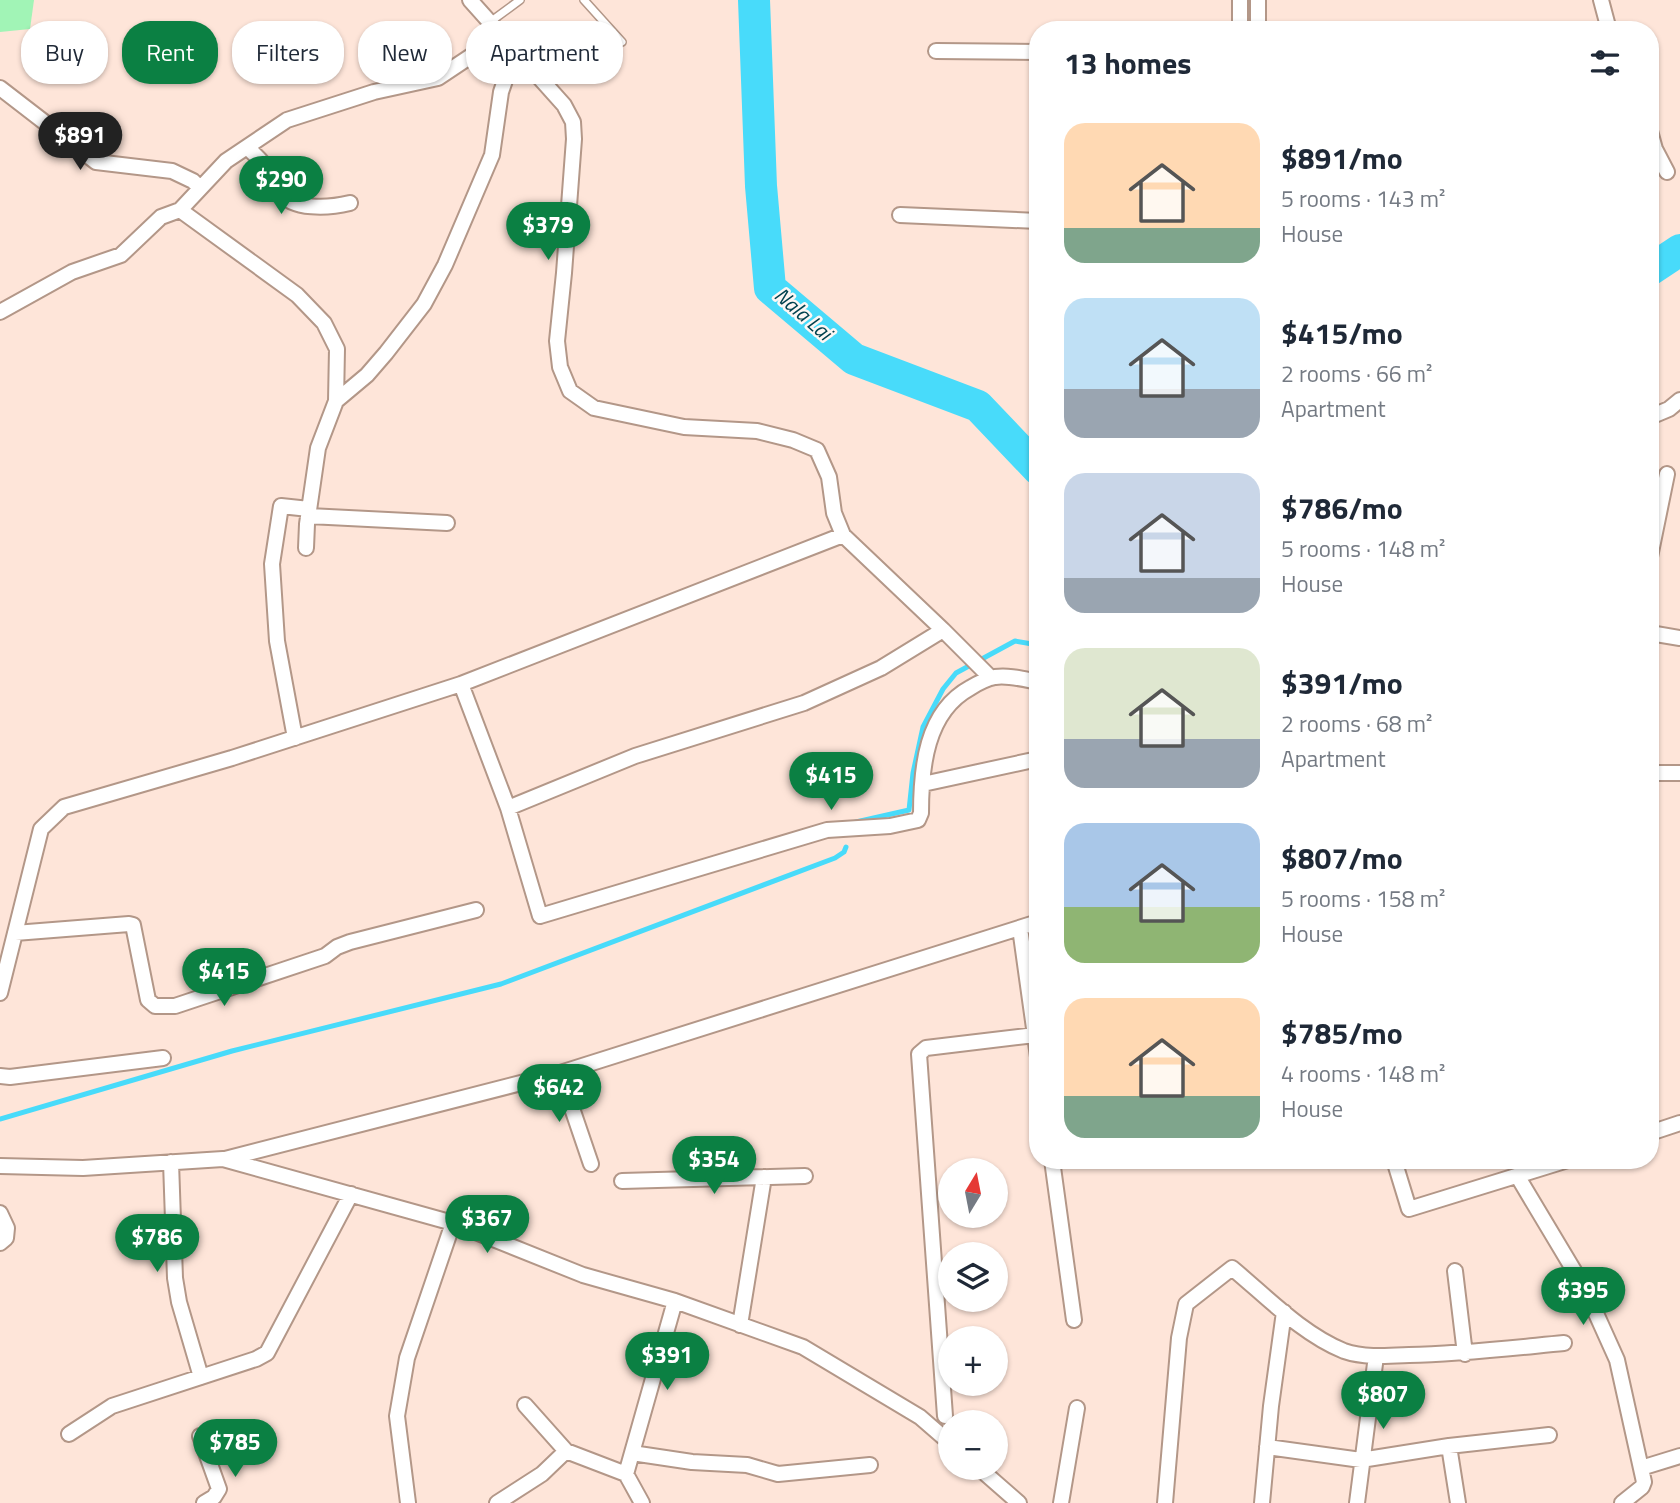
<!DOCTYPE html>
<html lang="en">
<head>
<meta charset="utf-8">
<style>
	:root { --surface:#fff; --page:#f2f2f3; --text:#1f2937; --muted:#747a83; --accent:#0b8043 }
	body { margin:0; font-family:"Titillium Web",sans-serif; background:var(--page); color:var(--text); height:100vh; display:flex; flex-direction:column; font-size:26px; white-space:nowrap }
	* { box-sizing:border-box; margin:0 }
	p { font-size:23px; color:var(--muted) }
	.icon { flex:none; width:38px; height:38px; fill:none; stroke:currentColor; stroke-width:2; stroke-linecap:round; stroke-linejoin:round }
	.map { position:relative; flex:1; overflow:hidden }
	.side { position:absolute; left:1029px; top:21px; width:630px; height:1148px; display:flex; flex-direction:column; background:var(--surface); border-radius:28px; box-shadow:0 2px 5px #0004 }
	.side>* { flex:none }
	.banner { position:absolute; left:21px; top:21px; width:665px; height:63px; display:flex; gap:14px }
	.needle { width:46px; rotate:10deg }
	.buttons { position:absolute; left:938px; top:1158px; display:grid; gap:14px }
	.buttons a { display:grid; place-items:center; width:70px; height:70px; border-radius:50%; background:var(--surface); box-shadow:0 2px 5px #0004; font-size:35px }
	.price { position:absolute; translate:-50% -60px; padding:0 16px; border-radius:24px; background:var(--accent); color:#fff; font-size:23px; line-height:46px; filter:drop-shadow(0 2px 4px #0008) }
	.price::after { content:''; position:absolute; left:50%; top:42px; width:21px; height:16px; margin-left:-10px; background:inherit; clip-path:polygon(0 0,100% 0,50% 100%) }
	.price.on { background:#222; color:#fff }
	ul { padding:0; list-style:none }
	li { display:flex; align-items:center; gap:21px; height:175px; padding:0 35px }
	li span { display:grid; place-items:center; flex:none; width:196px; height:140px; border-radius:21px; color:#555 }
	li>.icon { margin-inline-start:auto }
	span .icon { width:84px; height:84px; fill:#fffc; stroke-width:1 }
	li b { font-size:30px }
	h2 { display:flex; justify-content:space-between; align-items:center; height:84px; padding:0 35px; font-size:30px }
	.tag { padding:0 24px; border-radius:28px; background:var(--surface); box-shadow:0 2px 5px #0004; font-size:24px; line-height:63px }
	.tag.on { background:var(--accent); color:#fff }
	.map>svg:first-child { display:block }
	.green { fill:#a1f4b6 }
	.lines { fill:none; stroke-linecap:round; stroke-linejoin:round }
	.stream { stroke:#48dbfa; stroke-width:5 }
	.river { stroke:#48dbfa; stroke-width:32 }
	.lane-casing { stroke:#b39788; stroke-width:10 }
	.street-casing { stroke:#b39788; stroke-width:18 }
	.lane { stroke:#fff; stroke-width:7 }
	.street { stroke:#fff; stroke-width:14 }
	.labels { text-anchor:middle; stroke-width:5; stroke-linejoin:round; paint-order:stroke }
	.water-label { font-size:21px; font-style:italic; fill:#00424f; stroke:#fdf7f4 }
</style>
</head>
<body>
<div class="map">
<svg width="1680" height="1503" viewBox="0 0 1680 1503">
	<rect width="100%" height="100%" fill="#fee5d9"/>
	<path class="green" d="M0,0h34l-4,29 -30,3z"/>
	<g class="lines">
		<path class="stream" d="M855,824l1,-2 53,-12 4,-37 10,-46 20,-38 13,-16 59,-32 23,4
			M0,1119l232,-68 269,-67 334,-126 9,-6 2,-5"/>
		<path class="river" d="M754,0l7,186 9,102 84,71 124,47 60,63
			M1650,270l30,-20"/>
		<defs>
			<path id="lane" d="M584,0l38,42
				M490,22l30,-22"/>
			<path id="street" d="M470,0l94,105 9,17 1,17 -10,134 -7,68 3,26 10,24 24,17 90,19 73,4 36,9 24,10 12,27 5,36 9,22 100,95 48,48
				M1240,0v30
				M1258,0v30
				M1601,0l8,30
				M936,51l102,1
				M0,88l96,74 76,9 21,10 7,7
				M1650,131l5,18 12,23
				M247,147c9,9 19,17 25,29 3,5 3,10 6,15 15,20 51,17 72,12
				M180,210l46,-49 61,-41 87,-28 64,-14 63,-42
				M900,215l138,6
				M0,312l72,-40 49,-17 40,-38 19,-7 117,85 27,28 13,26 -1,52 -18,47 -11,76 -1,24
				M336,401l31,-26 19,-22 38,-49 21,-39 47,-110 9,-63 14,-41
				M1650,417l19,-8 11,-9
				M309,516l138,7
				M1650,557l17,-83
				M1650,633l30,5
				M461,684l47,124 32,108 287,-86 63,-4 28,-6 3,-7c0,-45 5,-101 49,-125 8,-5 15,-9 25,-11 14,-2 28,2 43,5
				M295,738l-18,-97 -5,-77 9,-58 28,3
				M1650,773h30
				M923,784l115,-25
				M508,808l127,-52 169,-53 77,-35 62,-38
				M1020,928l18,129
				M15,933l114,-9 4,1 15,75 7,6h20l150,-50 12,-9 13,-5 126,-32
				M0,993l41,-164 23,-22 168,-49 229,-74 382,-149
				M560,1073l31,91
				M0,1076l10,1 153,-19
				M1650,1133l30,-10
				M225,1159l335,-86 478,-151
				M1052,1160l22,160
				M1394,1160l15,49 159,-49
				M171,1162l4,116 4,24 22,75
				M0,1166l83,2 140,-9 230,64 130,52 92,26 128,46 117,70 30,26
				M1518,1177l67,112 32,71 27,122 -2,5 -20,16
				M622,1181l183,-5
				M0,1213l7,15 -1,10 -6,5
				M1455,1271l10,83
				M740,1325l24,-148
				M525,1405l41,46
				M945,1416l-26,-362 7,-6 109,-13
				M69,1434l43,-28 144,-47 11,-6 84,-159
				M200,1436l19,53 -5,8 -10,6
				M1449,1446l9,57
				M1267,1447l94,13 88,-14 100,-11
				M632,1453l60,9 55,3 31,9 92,-9
				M979,1468l40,35
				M1641,1468l39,-12
				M626,1474l49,-173
				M408,1503l-11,-87 10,-58 46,-135
				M497,1503l45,-29 24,-23 60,23 16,29
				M1061,1503l16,-95
				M1165,1503l14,-165 7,-34 46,-36c35,29 70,66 112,83 20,7 44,5 65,4 52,-1 103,-7 155,-12
				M1262,1503l9,-97 13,-94
				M1357,1503l19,-147"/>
		</defs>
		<use href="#lane" class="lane-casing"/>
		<use href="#street" class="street-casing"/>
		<use href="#lane" class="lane"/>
		<use href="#street" class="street"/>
	</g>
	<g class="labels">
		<g class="water-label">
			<text transform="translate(803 314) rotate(41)" y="7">Nala Lai</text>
		</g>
	</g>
</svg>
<div class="buttons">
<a><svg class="needle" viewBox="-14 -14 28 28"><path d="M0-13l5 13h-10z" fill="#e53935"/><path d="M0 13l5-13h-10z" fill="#747a83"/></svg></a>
<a><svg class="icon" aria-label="layers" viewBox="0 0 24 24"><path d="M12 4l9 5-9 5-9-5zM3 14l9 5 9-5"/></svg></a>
<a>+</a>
<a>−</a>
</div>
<b class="price on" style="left:80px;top:172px">$891</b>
<b class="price" style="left:281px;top:216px">$290</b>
<b class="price" style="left:548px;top:262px">$379</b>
<b class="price" style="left:831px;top:812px">$415</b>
<b class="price" style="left:224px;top:1008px">$415</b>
<b class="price" style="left:559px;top:1124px">$642</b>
<b class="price" style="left:714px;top:1196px">$354</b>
<b class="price" style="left:487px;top:1255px">$367</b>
<b class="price" style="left:157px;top:1274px">$786</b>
<b class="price" style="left:1583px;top:1327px">$395</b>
<b class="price" style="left:667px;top:1392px">$391</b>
<b class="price" style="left:1383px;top:1431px">$807</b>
<b class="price" style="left:235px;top:1479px">$785</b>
<div class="banner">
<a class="tag">Buy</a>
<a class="tag on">Rent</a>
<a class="tag">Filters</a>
<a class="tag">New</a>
<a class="tag">Apartment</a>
</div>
<section class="side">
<h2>13 homes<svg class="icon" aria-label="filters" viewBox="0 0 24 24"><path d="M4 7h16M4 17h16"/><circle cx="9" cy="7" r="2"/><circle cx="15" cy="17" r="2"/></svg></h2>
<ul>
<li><span style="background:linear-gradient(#ffd9b3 75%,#7fa58c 0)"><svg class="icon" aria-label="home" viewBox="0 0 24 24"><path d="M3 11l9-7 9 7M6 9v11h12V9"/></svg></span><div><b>$891/mo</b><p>5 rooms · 143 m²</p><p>House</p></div></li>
<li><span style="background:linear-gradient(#bfe0f5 65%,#9aa5b1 0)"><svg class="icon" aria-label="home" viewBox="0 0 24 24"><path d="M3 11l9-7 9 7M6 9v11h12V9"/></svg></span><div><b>$415/mo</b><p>2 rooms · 66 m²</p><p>Apartment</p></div></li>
<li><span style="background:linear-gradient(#c9d6e8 75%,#9aa5b1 0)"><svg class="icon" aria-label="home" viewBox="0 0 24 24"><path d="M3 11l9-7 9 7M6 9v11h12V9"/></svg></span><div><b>$786/mo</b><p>5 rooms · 148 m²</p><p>House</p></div></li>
<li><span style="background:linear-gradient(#dfe7d0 65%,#9aa5b1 0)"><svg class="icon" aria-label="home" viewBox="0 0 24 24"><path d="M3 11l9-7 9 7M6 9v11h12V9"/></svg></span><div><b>$391/mo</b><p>2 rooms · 68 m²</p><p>Apartment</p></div></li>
<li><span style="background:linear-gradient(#a9c7e8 60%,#8fb573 0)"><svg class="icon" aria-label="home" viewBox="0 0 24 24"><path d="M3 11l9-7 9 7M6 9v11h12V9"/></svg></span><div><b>$807/mo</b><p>5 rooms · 158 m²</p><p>House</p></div></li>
<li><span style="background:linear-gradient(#ffd9b3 70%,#7fa58c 0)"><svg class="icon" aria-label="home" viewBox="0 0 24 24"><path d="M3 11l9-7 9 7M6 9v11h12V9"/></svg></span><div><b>$785/mo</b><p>4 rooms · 148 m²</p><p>House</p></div></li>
</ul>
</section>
</div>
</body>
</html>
